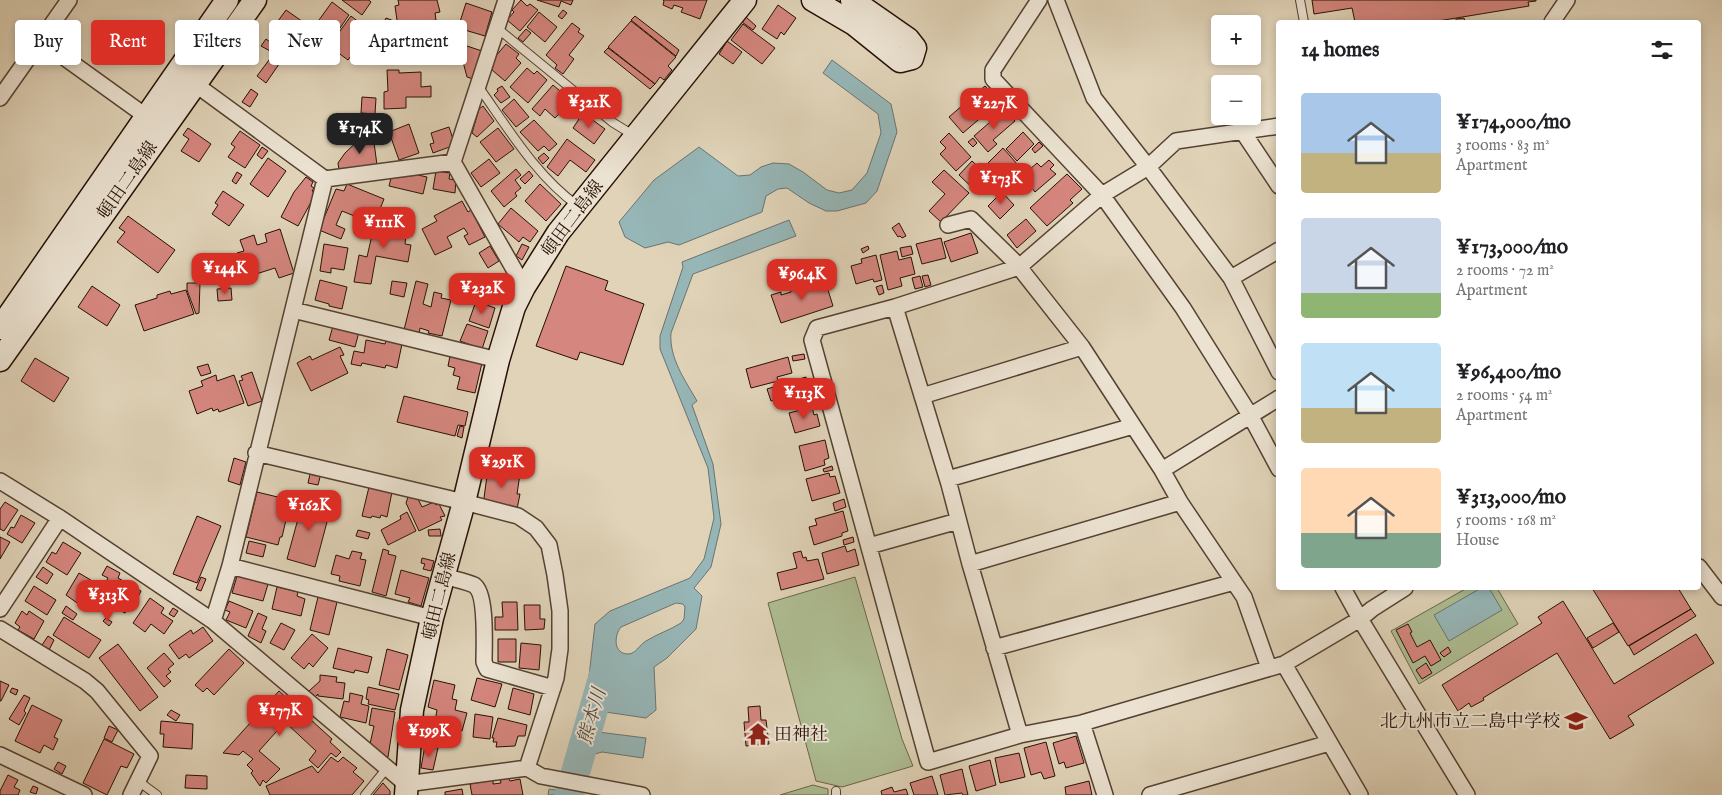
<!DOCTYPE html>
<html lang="en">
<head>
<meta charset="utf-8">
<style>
	:root { --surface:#fff; --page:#f2f2f2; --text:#202124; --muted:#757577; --accent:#d93025 }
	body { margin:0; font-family:"IM FELL English","Noto Serif JP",serif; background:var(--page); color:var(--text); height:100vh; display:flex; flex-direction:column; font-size:19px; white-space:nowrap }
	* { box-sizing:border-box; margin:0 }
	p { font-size:16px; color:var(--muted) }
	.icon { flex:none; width:28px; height:28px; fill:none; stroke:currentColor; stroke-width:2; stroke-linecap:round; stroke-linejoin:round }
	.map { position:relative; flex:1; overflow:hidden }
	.details { position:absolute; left:1276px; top:20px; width:425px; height:570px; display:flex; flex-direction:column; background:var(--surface); border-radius:5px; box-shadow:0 2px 8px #0003 }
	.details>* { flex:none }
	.hud { position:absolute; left:15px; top:20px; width:475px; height:45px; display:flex; gap:10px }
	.controls { position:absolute; left:1211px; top:15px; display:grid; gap:10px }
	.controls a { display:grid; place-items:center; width:50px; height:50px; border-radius:5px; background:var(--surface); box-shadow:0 2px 8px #0003; font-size:25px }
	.price { position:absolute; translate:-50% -42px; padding:0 11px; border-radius:10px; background:var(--accent); color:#fff; font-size:16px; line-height:32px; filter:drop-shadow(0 1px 2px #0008) }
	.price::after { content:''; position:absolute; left:50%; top:30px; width:15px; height:11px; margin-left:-8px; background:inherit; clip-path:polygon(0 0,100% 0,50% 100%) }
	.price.active { background:#222; color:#fff }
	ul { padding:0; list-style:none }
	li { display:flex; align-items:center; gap:15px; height:125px; padding:0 25px }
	li span { display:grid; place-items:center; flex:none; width:140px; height:100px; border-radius:5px; color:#555 }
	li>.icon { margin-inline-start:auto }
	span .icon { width:60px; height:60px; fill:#fffc; stroke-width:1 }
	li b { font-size:21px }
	h2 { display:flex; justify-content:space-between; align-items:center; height:60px; padding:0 25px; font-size:21px }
	.tag { padding:0 18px; border-radius:5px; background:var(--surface); box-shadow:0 2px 8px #0003; font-size:18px; line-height:45px }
	.tag.active { background:var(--accent); color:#fff }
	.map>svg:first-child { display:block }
	.green { fill:#aebd92; stroke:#6a664c }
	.water { fill:#96b6b7; stroke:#6a7470; fill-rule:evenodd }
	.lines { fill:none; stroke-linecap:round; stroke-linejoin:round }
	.river { stroke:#96b6b7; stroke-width:29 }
	.building { fill:#d5867e; stroke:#271006 }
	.lane-casing { stroke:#554132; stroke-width:10 }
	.street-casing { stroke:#554132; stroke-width:18 }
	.secondary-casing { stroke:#271006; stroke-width:25 }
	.lane { stroke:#ebe2d1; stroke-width:8 }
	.street { stroke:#ebe2d1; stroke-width:15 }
	.secondary { stroke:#ebe2d1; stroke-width:22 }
	.labels { text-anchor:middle; stroke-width:4; stroke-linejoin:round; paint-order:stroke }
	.street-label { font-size:18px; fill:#271006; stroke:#ebe2d1 }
	.poi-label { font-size:18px; fill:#271006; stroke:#ebe2d1; text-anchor:end }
	.water-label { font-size:19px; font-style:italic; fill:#4e4a44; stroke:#ebe2d1 }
</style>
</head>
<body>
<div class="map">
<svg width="1722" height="795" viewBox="0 0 1722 795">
	<rect width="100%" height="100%" fill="#e0d3b8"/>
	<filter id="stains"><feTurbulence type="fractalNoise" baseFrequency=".004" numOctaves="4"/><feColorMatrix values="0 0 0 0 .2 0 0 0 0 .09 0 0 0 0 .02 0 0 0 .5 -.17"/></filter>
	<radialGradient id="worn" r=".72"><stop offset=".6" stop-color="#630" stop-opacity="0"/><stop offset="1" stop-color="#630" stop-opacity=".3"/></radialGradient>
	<path class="green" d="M855,577l47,162 11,27 -71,21 -26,-6 -48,-178z
		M1467,588h30l21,36 -99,60 -28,-53z
		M813,785l15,4v6h-48z"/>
	<path class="water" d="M832,60l59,44 6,28 -20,59 -11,12 -29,8h-11l-17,-8 -22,-15 -9,1 -12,7 -4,16 -83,33 -11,-3 -23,6 -20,-11 -6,-15 35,-42 45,-33 39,29 12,-1 11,-8 12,-4 16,1 14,8 24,18 12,3 13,-3 15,-17 14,-40 -3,-19 -55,-41z
		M789,220l7,16 -103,38 -22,59c-2,25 14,47 26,68l-5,4 21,59 8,60 -10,43 -17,21 8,8 -6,33 -29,29 -13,9 2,43 -10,8 -54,-8 -6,-8 9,-78 15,-13 80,-33 14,-19 10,-41 -6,-50 -48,-119v-13l23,-69 -1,-5zM676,603l7,1 2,3 -1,12 -3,4c-11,7 -24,11 -35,18 -7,4 -10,13 -18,13 -15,0 -14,-19 -7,-27z
		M1481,588h8l13,22 -53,31 -15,-26z
		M574,729l72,9 -3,20 -41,-6 -17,5 -5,38h-32l1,-6 7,1 2,-6 8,1z"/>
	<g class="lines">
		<path class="river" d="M569,795l35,-122"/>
	</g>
	<path class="building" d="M342,0h27l2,2 -9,13z
		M398,0h39l3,12 -5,1 1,7 -38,7 -3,-21 4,-1z
		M521,0l6,6 3,-2 8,6 -18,21 -13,-11 7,-8 -2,-2z
		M537,0h36l-2,5 -10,-4 -2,6z
		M663,0h44l-7,19 -19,-7 2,-4 -9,-3 -2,4 -9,-4 1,-4z
		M1312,0h224v1l-8,1 1,4 -97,16h-77l-3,-14 -38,6z
		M332,2l17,13 -20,29 -7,-4 -2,4 -6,-5 3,-4 -6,-4z
		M466,3l26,9 -7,24 -27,-8z
		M778,5l18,13 -12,17 -3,-3 -4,7 -15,-10z
		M286,10l20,14 -8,11 -20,-14z
		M563,10l4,3 -5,6 -4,-3z
		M539,12l18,15 -12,15 -18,-15z
		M351,16l18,14 -21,30 -19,-14z
		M635,16l44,34 -3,6 -45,-36z
		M746,17l10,9 -3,4 -11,-8z
		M386,18l8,3 -4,11 -9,-4z
		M1464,18l1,4h-9v-3z
		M631,21l45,36 -8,9 4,4 -8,10 -4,-3 -5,7 -47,-37z
		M277,22l20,14 -8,12 -20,-14z
		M572,23l8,6 -2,3 6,4 -15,19 5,4 -11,15 -8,-6 2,-3 -11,-10z
		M743,24l32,24 -13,16 -31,-24z
		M526,29l5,4 -8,9 -5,-4z
		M435,36l2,5 -9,3 -1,-5z
		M266,39l11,8 -5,5 -11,-6z
		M727,41l15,11 -9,12 -14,-10z
		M458,43l24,8 -9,28 -6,-2z
		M506,44l13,10 -3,4 5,5 -16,18 -13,-11 3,-13z
		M278,48l8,6 -20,29 -9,-7z
		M608,48l47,36 -5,5 -46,-37z
		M527,68l7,6 3,-3 10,9 -19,23 -18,-16z
		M387,70h12v3l22,-1v15l10,-1v11h-25v11l-22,1v-17l4,-1z
		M553,85l13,11 -3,3 9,8 -9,9 -3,-3 -5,5 -10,-9 -5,7 -8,-7z
		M502,86l8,11 -9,6 -7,-8 4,-4 -1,-2z
		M985,86l14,16 -36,31 -14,-16z
		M251,89l7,5 -8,13 -8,-5z
		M362,97l14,1 -1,16 -14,-1z
		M514,99l15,18 -13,10 -14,-17z
		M483,106l11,15 -17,16 -5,-4 7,-24z
		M1005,109l10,12 -22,19 4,4 -9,8 -14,-16z
		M583,113l22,16 -11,15 -21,-16z
		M534,120l23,24 -8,7 -5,-5 -6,5 -18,-19z
		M409,124l10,29 -20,7 -10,-28z
		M449,127l6,18 -22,8 -3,-9 4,-1 -3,-10z
		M188,128l23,16 -12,18 -18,-11 8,-12 -6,-4z
		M498,128l16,21 -18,13 -16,-20z
		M240,131l20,14 -15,23 -17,-11 7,-10 -4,-3z
		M1023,132l11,12 -17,17 -11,-12z
		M949,133l22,24 -15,14 -16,-17 6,-6 -6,-6z
		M373,135l4,30 -38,5 -1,-7 7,-10 18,-17z
		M973,138l4,5 -4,4 -5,-5z
		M567,139l28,21 -9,12 -16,-12 -12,16 -11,-9z
		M1039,142l4,4 -8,7 -3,-4z
		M262,147l6,4 -6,8 -5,-4z
		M1003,148l15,17 -15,14 -15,-16z
		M544,153l5,5 -6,6 -5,-6z
		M268,158l18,13 -18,26 -18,-13z
		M489,159l11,14 -19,14 -10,-14z
		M1049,160l5,5 -4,4 6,5 -21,18 -3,-4 -5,4 -11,-11 21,-18 4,4z
		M972,161l16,15 -3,4 5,5 -10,10 -21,-20z
		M516,169l5,6 -6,5 6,8 -6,5 2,3 -13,11 -13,-16z
		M944,170l25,23 -28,29 -12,-11 16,-17 -13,-12z
		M436,171l14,2 -1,6 7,1 -1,13 -22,-4z
		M529,171l4,5 -8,8 -5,-5z
		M237,172l5,3 -6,9 -4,-3z
		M1067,174l15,15 -12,11 3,3 -26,23 -17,-18z
		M418,175l9,2 -4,17 -34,-8 2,-8z
		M306,177l7,5 -2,4 3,2 -2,3 4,2 -18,33 -17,-9 13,-25z
		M347,184l37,15 -10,25 -32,-13 -6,14 9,4 -4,10 -22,-9 17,-41 8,2z
		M540,184l21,20 -15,17 -21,-20z
		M223,191l21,14 -15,21 -17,-12 6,-9 -3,-2z
		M1002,192l12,13 -14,14 -12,-13z
		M462,201l6,11 3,-2 14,27 -16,8 -5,-9 4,-2 -4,-6 -17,9 5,10 -17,8 -13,-26 15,-8 -3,-5z
		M511,208l27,23 -8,11 -7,-5 -4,5 -21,-18z
		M128,216l47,34 -17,23 -41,-31 8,-10 -6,-4z
		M1026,219l10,12 -19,17 -10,-13z
		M379,222l35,7 -2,7 -6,-1 -1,9 6,1 -3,17 -32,-6 -5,28 -17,-2 5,-27 8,2 7,-31 4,2z
		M899,223l7,13 -4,2 -2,-2 -2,1 -6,-9z
		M280,229l14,44 -15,5 -4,-10 -44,14 -6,-21 13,-4 -1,-4 7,-2 -4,-11 14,-5 3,10 10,-3 -2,-8z
		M971,233l7,20 -27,9 -7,-20z
		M941,238l5,20 -24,6 -6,-20z
		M324,244l24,4 -4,22 -13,-2v5l-11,-2z
		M522,244l7,3 -7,13 -6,-4z
		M490,246l9,15 -11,7 -9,-15z
		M868,246l1,3 -6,4 -2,-4z
		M911,246l2,8 -11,3 -2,-9z
		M897,251l2,9 12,-3 4,17 -15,4 2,8 -14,4 -8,-35z
		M876,255l6,25 -8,2 -1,-3 -17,5 -5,-18 11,-3 -1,-4z
		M828,265l2,6 -12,3 -2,-5z
		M566,266l42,15 -3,9 39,14 -21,61 -43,-13 -3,8 -41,-14z
		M928,275l3,10 -6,2 -3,-11z
		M920,276l3,11 -8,2 -3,-11z
		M824,277l9,29 -52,17 -10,-28 10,-3v3l10,-3 -1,-4 16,-5 2,3 9,-3 -1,-3z
		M320,280l27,7 -5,22 -13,-3v-2l-14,-4z
		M490,280l20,7 -7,17 -20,-7z
		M392,281l15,2 -3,14 -14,-3z
		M416,281l12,3 -5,20 8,3 3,-15 8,2 -1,4 10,2 -9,36 -14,-3 1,-2 -9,-3 -1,6 -15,-4z
		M187,283h13l-1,30 -3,1 -9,-24z
		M882,285l2,8 -5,2 -3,-8z
		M92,286l28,19 -13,21 -29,-19z
		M231,288l1,12 -14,1 -1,-12z
		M186,290l8,24 -50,17 -9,-26 22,-7v-3l13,-4 1,3z
		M476,301l19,7 -6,20 -20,-7z
		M467,324l21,7 -6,18 -22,-8z
		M333,326l26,6 -4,15 -26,-7z
		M366,340l19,4 1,-3 16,3 -5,24 -11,-3 -1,3 -23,-5 -1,3 -10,-2 3,-13 10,2z
		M340,347l4,8 -4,1 8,17 -37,18 -14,-28 13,-7 2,4z
		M804,354l1,5 -12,2 -1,-5z
		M450,356l32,7 -7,30 -18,-4 3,-12 -7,-2 2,-7 -7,-2z
		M788,357l4,16 -15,4 1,4 -27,7 -5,-19z
		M35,358l34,20 -15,24 -33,-21z
		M208,364l3,9 -10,3 -4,-9z
		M252,372l10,29 -14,5 -9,-25 4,-1 -2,-4z
		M216,375l1,6 17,-6 10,28 -25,9 -1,-3 -5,2 -1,-3 -15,6 -8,-23 14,-5 -2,-5z
		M806,377l4,15 -16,4 2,7 -19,5 -2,-8 -4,1 -4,-12z
		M404,396l64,16 -3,14 -7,-1 -3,11 -58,-14z
		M813,397l1,6 -10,2 -1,-5z
		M812,407l2,8 3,-1 3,12 -25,7 -6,-20z
		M460,426l4,1 -2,11 -5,-2z
		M825,440l4,18 -5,2 1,5 -20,6 -6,-25z
		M234,458l12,4 -6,23 -12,-4z
		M832,466l1,4 -9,2 -1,-3z
		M488,468l32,6 -3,20h3l-3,15 -30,-5 -3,-6z
		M317,471l4,2 -3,12 -10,-2 2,-9 6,2z
		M829,473l1,4 5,-1 5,17 -28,8 -6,-22z
		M369,487l23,5 -5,25 -6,-2 -1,3 -8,-2 -1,2 -9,-2z
		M257,492l33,8 -7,19 3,1 -4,17h-2l-2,8 -32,-8z
		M304,497l15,4v3l12,3 -16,60 -28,-8z
		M408,497l10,2 4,8 12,-5 2,3 3,-1 6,12 -5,1 2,3 -23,11 -13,-28z
		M844,499l2,8 -11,4 -2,-8z
		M5,502l13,8 -14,21 -4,-2v-20z
		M843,511l5,20 -6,2v3l-28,9 -5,-18 8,-2 -2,-6z
		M407,512l9,19 -28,14 -7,-15 20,-11 -1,-3z
		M21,515l14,8 -13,20 -15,-9 4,-7 3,1z
		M197,516l24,10 -24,57 -24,-9z
		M440,529l1,7h-12l-1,-6z
		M358,530l12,3 -2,6 -12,-3z
		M0,537l10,5 -10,17z
		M853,537l1,5 -10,3 -1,-5z
		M249,541l17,4 -3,12 -17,-4z
		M63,542l18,11 -14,22 -21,-13 6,-10 4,2z
		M845,546l2,6 8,-3 4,16 -32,9 -5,-21z
		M383,549l6,2 -1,3 8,2 -10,40 -14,-4z
		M352,551l10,2 -2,6 6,1 -6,26 -21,-5 1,-5 -9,-2 5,-19 13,4z
		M801,551l2,7 3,-1 1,4 11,-2 6,20 -43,11 -4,-17 20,-5 -4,-15z
		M422,558l12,3 -3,10 -8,-2 2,-5 -4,-1z
		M107,566l13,7 -2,5 23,13 -4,8 -3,-2 -9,16 -28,-15 11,-20 -6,-3z
		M43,567l10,7 -6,10 -11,-7z
		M401,570l28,8 -8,28 -13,-4 2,-4 -15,-4z
		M79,573l15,9 -14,23 -14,-10z
		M237,576l31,8 -5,17 -31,-8z
		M201,577l5,2 -5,12 -5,-2z
		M34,586l22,14 -9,15 -22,-14z
		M277,587l21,5 -1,4 8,3 -4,17 -29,-7z
		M1592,588h86l13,21 -63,37z
		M318,597l19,5 -8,33 -19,-5z
		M150,598l14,10 -3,5 12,8 -9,13 -13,-10 -6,8 -12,-9z
		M229,601l24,10 -7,17 -20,-8 4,-8 -5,-2z
		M1563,601l51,83 82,-50 18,29 -86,53 6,9 -24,14 -53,-86 -74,45 1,2 -13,7 -2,-4 -11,8 -16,-26 100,-62 -4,-6z
		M502,602h15l1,28h-23v-13h8z
		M524,605h16v14h5l-1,10 -19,1z
		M66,606l11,8 -4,6 -11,-7z
		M173,608l5,3 -4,6 -5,-3z
		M1691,609l5,7 -62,39 -5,-9z
		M22,611l5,4 2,-4 15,10 -10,18 -16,-9 2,-3 -5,-4z
		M258,613l9,4 -5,12 4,2 -5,12 -13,-7z
		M64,617l37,23 -12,18 -36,-23z
		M106,618l6,4 -3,4 -6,-5z
		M281,623l14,7 -11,20 -14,-7z
		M1613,623l6,9 -26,16 -6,-10z
		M1408,624l4,8 -2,1 7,14 13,-7 11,20 -10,6 -6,-10 -12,7 -17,-33z
		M203,627l10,14 -24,17 -3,-4 -7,5 -10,-14 22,-15 2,4z
		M312,634l16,14 -15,19 -4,-4 -5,6 -13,-11z
		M48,636l6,4 -5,10 -7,-5z
		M498,639h18v23h-18z
		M521,643l20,2 -2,25 -20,-2z
		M118,644l40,53 -18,14 -41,-53z
		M1448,647l3,5 -7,5 -4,-4z
		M338,648l34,9 -4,16 -13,-3 -1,3 -21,-5z
		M229,649l15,14 -30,32 -7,-7 -4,4 -8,-7z
		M387,649l21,6 -9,35 -20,-5z
		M164,653l10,11 -6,5 3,3 -5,4 5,5 -7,6 -17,-19z
		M1426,663l6,10 -10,6 -6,-9z
		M320,675l17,2 -1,5 9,1 -2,16 -25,-3v-2l-3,3 -6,-6 11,-10z
		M477,678l25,6 -7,23 -24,-7z
		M434,680l21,5 -3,14 5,1 -2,10 12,3 -5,18 -12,-3 -5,19 -21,-5 5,-21h6l2,-11 -9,-3z
		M0,681l9,4 -8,16h-1z
		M368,687l31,7 -4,16 -27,-6 1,-4 -3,-1z
		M12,688l6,2 -2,5 -6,-3z
		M513,688l21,6 -4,21 -22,-6z
		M279,691l53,48 -2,3 11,10 -5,5 -5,-4 -13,15 -9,-8 7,-9 -31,-29 -26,29 21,18 -14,14 -3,-3 -3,6 -9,-13 2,-2 -6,-6 6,-6 -10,-8 -4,4 -16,-2z
		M350,693l13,3 -2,8 8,2 -3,17 -26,-6 4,-16 5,1z
		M24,695l6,3 -6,13 2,2 -7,12 -10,-6z
		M32,705l30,15 -8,17 4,2 -5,11 -9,-5 -4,8 -25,-12z
		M760,706l1,14h5l3,24 -23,2 -2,-24h5l-1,-15z
		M372,708l23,4 -7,45h-5l-13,-13 4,-18 -5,-1z
		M171,710l9,5 -4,6 -9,-6z
		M475,714l18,3 -3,22 -17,-2z
		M498,718l29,7 -2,11h-7l-3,10 -19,1 1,-5h-4l1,-4h-2z
		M161,721l32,3 -1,25 -29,-2 1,-13h-4z
		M109,726l9,4 -6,12 -8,-4z
		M1076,736l8,27 -18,5 -2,-6 -5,2 -6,-21z
		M104,739l30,15 -7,14 -6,-2 -14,29 -24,-12z
		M1046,742l9,34 -11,3 -3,-7 -10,3 -7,-27z
		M425,745l13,3 -5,22 -12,-2z
		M1019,753l6,24 -25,6 -5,-25z
		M331,757l7,5 5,-5 14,11 -4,4 11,9 -12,14h-82l-4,-9 46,-20 6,7z
		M990,760l6,25 -20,6 -7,-25z
		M58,762l8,4 -4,8 -8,-5z
		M962,769l6,26h-5l-1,-2 -17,2 -5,-20z
		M8,775l10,5 -4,7 6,3 -2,5h-18v-4z
		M186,775l21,1v13l-22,-1z
		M932,776l6,19h-24l-4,-12z
		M508,777l2,4 10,-2 3,16h-51l-2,-11 23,-4v4l8,-1 -1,-4z
		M1089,781l3,14h-26l-1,-8z
		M383,783l7,8v4h-17z
		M33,786l5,2 -2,6 -6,-2z
		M892,787l2,5 12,-3 2,6h-26l-1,-4z
		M462,789l1,6h-18v-3z"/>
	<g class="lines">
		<defs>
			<path id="lane" d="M1300,0l4,22
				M497,28l115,94 21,13
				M478,86c30,42 58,90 100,120
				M138,781l19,14
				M365,795l22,-27
				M836,795v-4"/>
			<path id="street" d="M506,0l-53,162 71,125
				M1039,0l-46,70v9l109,116 81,113 67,107 29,54
				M1056,0l38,98 54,69 83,111 48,94
				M1552,22l15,-22
				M40,40l107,77
				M195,84l130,95 128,-17
				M0,98l69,-98
				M1279,126l-103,15 -28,26 -46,28 -83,72 -124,40 -78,21 -5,12 116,422 92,-27 62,-12 202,-59 76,-45 12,-10 33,-21
				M1243,132l36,54
				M948,225l23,-6 49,48
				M1019,267l63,80 80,123 18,32 64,95 25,71
				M1231,278l48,-28
				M895,307l54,177 21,80 50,171
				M293,310l205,50
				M922,396l160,-49
				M256,453l208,49 54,14 18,12 13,17 6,30 5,36v38l-4,29 -29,90
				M1162,470l117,-72
				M948,479l185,-53
				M0,481l60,37 153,103 193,163 121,-16 14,8 101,19
				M869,546l89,-25
				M970,564l210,-62
				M230,566l202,52
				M1699,567l23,30
				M444,576c9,3 22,5 30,9 13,8 10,62 10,77l3,7 66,19
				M1343,588l17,31 107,176
				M0,609l60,-91
				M213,621l17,-55 95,-387
				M0,629l85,52 12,10 53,65 -19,39
				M994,648l240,-66
				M1284,664l76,131
				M1082,723l23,72
				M0,755l84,40
				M1150,795l179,-52"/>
			<path id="secondary" d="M813,0l41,24 46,37 12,-3 3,-10 -7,-9 -56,-39
				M0,328l227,-328
				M0,360l255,-360
				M406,795l6,-85 20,-92 32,-116 34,-142 16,-53 10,-20 34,-54 187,-233"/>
		</defs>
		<use href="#lane" class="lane-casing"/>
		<use href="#street" class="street-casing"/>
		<use href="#secondary" class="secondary-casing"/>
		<use href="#lane" class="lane"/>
		<use href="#street" class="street"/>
		<use href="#secondary" class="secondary"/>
	</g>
	<defs>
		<symbol id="school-bare" viewBox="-9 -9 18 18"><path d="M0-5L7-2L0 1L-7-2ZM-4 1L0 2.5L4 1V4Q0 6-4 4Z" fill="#8f2418" stroke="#ebe2d1" stroke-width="2.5" paint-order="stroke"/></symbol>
		<symbol id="temple-bare" viewBox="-9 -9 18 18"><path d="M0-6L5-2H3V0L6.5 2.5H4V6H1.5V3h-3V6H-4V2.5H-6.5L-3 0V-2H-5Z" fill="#8f2418" stroke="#ebe2d1" stroke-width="2.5" paint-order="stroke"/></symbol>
	</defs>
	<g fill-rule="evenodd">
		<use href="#school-bare" x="1560" y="705" width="32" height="32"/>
		<use href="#temple-bare" x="742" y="718" width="32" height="32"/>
	</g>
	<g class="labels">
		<g class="street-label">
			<text transform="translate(127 180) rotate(-55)" y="6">頓田二島線</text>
			<text transform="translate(572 218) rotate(-53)" y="6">頓田二島線</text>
			<text transform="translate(439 596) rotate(-76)" y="6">頓田二島線</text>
		</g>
		<g class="poi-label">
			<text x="1560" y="727">北九州市立二島中学校</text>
			<text x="774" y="740" text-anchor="start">田神社</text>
		</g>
		<g class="water-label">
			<text transform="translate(591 716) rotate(-74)" y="7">熊本川</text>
		</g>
	</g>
	<rect width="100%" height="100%" filter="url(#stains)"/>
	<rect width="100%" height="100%" fill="url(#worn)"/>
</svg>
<div class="controls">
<a>+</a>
<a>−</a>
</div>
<b class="price" style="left:589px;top:129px">¥321K</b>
<b class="price" style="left:994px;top:130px">¥227K</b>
<b class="price active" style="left:360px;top:155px">¥174K</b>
<b class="price" style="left:1001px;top:205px">¥173K</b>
<b class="price" style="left:384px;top:249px">¥111K</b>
<b class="price" style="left:225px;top:295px">¥144K</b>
<b class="price" style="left:802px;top:301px">¥96.4K</b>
<b class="price" style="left:482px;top:315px">¥232K</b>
<b class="price" style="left:804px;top:420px">¥113K</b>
<b class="price" style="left:502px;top:489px">¥291K</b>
<b class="price" style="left:309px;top:532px">¥162K</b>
<b class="price" style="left:108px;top:622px">¥313K</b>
<b class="price" style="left:280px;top:737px">¥177K</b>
<b class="price" style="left:429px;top:758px">¥199K</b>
<div class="hud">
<a class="tag">Buy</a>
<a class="tag active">Rent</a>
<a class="tag">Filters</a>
<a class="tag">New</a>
<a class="tag">Apartment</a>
</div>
<section class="details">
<h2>14 homes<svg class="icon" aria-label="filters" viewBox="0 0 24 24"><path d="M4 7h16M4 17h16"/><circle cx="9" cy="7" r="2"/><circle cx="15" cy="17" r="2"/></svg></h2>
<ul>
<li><span style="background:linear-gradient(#a9c7e8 60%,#c2b280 0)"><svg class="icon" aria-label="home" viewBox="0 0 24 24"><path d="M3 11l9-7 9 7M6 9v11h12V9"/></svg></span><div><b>¥174,000/mo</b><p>3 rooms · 83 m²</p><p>Apartment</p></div></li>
<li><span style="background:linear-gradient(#c9d6e8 75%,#8fb573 0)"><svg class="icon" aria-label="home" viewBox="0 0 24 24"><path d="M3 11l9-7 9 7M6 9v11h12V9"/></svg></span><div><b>¥173,000/mo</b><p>2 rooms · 72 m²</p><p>Apartment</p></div></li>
<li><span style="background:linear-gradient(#bfe0f5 65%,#c2b280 0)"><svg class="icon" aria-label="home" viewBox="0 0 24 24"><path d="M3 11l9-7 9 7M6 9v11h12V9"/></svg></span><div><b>¥96,400/mo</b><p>2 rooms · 54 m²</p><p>Apartment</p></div></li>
<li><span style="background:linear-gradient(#ffd9b3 65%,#7fa58c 0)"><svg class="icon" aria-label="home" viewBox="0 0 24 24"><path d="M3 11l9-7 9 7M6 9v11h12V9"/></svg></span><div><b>¥313,000/mo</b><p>5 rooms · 168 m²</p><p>House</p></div></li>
</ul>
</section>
</div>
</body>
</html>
